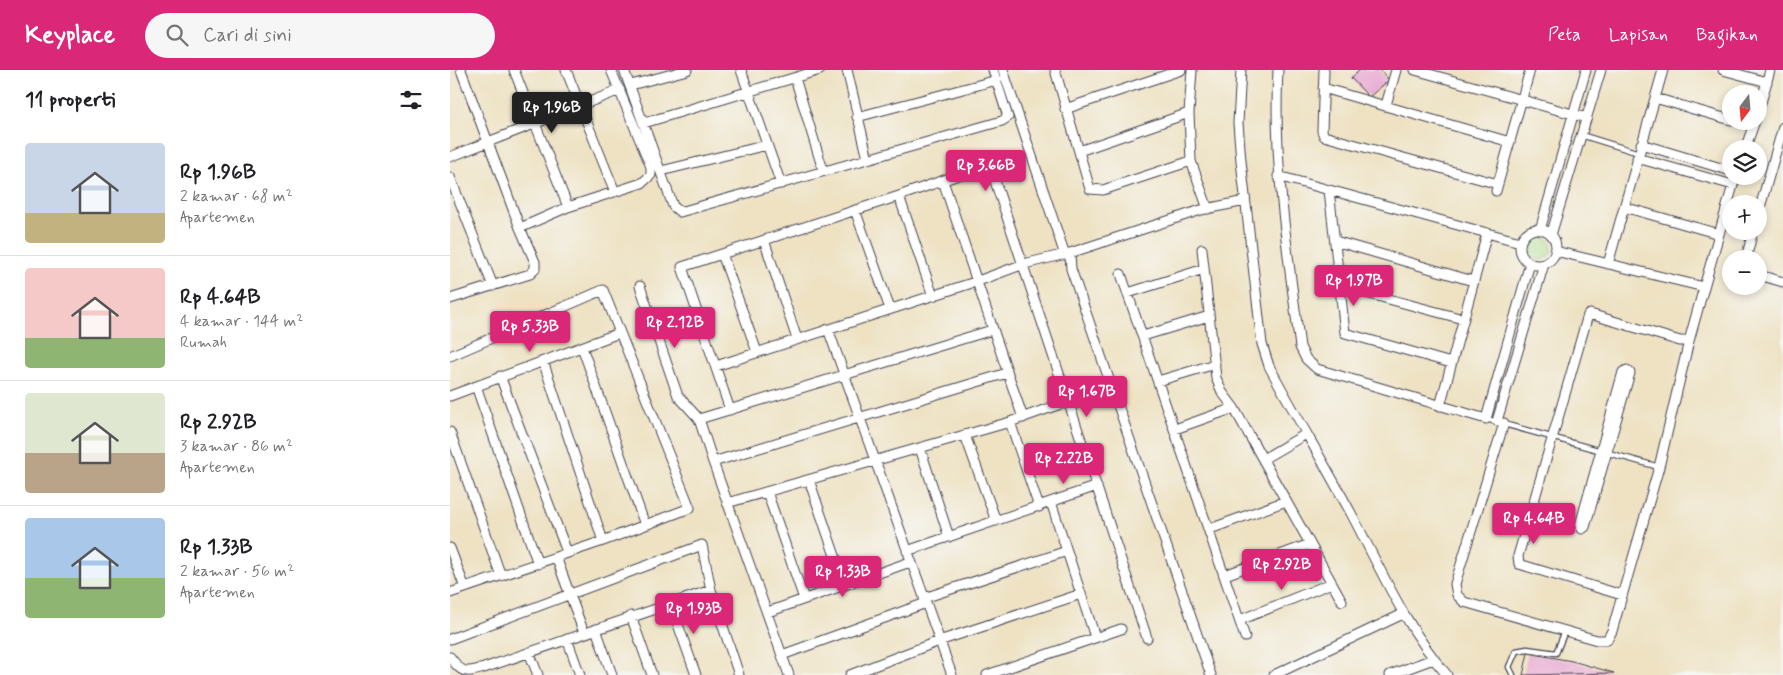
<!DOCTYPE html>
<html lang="id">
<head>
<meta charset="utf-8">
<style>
	:root { --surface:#fff; --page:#f6f6f6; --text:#202124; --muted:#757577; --line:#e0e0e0; --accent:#db2777 }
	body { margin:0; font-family:Mynerve,sans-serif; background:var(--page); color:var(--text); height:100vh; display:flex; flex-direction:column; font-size:19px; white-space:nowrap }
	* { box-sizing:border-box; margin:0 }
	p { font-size:16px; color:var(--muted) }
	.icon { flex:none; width:28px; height:28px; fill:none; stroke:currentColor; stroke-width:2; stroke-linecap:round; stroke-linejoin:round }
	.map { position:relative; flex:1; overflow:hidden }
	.details { display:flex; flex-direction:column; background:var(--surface); width:450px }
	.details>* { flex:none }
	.needle { width:32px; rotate:196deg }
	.controls { position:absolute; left:1272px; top:15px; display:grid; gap:10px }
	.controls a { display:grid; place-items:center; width:45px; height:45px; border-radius:50%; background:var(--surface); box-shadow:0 2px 8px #0003; font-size:25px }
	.price { position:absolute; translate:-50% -42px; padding:0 11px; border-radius:5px; background:var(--accent); color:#fff; font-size:16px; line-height:32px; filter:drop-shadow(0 1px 2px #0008) }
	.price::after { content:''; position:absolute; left:50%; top:30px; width:15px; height:11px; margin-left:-8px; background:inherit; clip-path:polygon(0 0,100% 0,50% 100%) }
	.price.on { background:#222; color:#fff }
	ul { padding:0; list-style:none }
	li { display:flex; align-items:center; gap:15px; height:125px; padding:0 25px }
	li+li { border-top:1px solid var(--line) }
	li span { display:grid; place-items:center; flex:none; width:140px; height:100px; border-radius:5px; color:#555 }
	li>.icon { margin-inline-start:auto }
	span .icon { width:60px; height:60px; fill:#fffc; stroke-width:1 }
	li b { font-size:21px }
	h2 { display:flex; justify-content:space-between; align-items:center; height:60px; padding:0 25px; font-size:21px }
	header { display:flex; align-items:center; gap:30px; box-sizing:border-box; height:70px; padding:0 25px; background:var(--accent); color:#fff }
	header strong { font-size:24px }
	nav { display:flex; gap:28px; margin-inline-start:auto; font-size:18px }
	.search { width:350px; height:45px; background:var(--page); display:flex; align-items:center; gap:12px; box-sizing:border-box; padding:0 18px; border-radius:28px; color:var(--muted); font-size:19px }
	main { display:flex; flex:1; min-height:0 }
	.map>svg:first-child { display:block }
	.green { fill:#abd985; stroke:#667e60 }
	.building { fill:#eaafd4 }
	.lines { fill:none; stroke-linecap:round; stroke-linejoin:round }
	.service-casing { stroke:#413f4f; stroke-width:7 }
	.minor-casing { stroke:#413f4f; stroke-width:11 }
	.service { stroke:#fff; stroke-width:4.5 }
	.minor { stroke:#fff; stroke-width:9 }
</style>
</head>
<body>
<header>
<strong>Keyplace</strong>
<div class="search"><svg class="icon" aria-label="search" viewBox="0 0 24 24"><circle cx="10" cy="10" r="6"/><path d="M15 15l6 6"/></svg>Cari di sini</div>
<nav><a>Peta</a><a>Lapisan</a><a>Bagikan</a></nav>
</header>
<main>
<section class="details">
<h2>11 properti<svg class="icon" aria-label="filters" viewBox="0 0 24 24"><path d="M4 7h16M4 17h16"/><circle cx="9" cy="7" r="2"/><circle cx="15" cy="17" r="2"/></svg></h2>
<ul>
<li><span style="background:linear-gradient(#c9d6e8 70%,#c2b280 0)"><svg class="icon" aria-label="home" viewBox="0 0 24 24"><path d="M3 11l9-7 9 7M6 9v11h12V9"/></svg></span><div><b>Rp 1.96B</b><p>2 kamar · 68 m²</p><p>Apartemen</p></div></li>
<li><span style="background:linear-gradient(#f6c9c9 70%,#8fb573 0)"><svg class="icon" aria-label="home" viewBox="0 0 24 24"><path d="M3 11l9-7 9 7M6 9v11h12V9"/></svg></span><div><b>Rp 4.64B</b><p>4 kamar · 144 m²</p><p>Rumah</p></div></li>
<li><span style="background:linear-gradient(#dfe7d0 60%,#b9a48a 0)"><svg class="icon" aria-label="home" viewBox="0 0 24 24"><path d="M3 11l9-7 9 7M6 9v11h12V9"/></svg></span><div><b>Rp 2.92B</b><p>3 kamar · 86 m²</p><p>Apartemen</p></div></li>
<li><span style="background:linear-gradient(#a9c7e8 60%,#8fb573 0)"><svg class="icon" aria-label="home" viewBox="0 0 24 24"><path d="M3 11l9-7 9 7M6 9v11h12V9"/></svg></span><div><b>Rp 1.33B</b><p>2 kamar · 56 m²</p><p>Apartemen</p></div></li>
</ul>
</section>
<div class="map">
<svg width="1333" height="605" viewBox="0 0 1333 605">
	<rect width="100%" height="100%" fill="#f6f6f2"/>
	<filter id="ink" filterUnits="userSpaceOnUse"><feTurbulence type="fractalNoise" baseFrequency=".02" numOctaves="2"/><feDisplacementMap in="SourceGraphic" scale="10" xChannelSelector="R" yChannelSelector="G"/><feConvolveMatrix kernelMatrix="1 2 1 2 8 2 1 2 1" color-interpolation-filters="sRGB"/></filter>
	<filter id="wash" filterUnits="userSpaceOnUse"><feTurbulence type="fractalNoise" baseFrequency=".0096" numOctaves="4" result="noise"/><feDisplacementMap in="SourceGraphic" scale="20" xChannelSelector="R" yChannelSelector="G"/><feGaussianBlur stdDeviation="1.12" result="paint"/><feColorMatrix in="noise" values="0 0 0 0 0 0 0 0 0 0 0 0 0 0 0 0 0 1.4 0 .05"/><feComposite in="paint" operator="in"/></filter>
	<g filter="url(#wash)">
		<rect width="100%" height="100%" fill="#eee2c3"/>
		<path class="green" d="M1078 178a12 12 0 1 1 24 0a12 12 0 1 1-24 0Z"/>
		<g id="blocks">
			<path class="building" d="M910,0h20l9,10 -20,17 -18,-19z
				M1078,583l44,8 42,12 -91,2z"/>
		</g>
	</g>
	<g filter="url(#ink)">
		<use href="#blocks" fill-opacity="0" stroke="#413f4f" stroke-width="1"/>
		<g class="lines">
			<defs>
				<path id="service" d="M1131,65l58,18
					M1036,349l173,48
					M1063,605l-4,-8 7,-16 11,-2 29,4 9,-22"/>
				<path id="minor" d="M11,0l59,158
					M64,0l54,137
					M116,0l49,122
					M174,0l49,136 7,6 322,-91 6,-4 -15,-47
					M291,0l40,114
					M397,0l21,89
					M553,0l62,185
					M605,0l35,119 13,1 88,-29
					M742,0l-3,43 2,48 17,48
					M791,0l-3,53 3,38 21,183 7,22c27,50 56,99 83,149 29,55 54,113 95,160
					M828,0c-5,93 10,185 22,277l6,12 11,10 169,50 44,-156
					M874,0l-2,61 2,5 174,48
					M965,0l172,48
					M1273,0l44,12
					M345,8l28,92
					M181,15l56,-15
					M873,18l187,54
					M1205,28l76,22
					M936,35l10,-35
					M615,39l116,-39
					M1309,40l11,-40
					M407,47l140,-37
					M1286,51l17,5
					M194,53l176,-53
					M1191,74l90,27
					M1295,79l10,-28
					M629,81l110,-38
					M0,87l170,-67
					M1187,88l96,27 3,-9
					M211,101l106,-26
					M828,106l242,66
					M0,107l43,109
					M493,111l80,237
					M879,120l16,143 106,30
					M1046,121l34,-121
					M449,126l34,100
					M1174,137l95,27
					M405,140l35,99
					M1309,141l24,-84
					M1070 177a18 18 0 1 1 36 0a18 18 0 1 1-36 0Z
					M1090,160l46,-160
					M1101,165l50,-165
					M314,170l33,99
					M885,171l138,40
					M752,179l14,129 6,14 12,16 108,193
					M1105,181l149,36 -15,54h-9l-90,-27 -2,1 -70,241 1,8 103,31
					M272,184l35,98
					M1296,189l7,-28
					M1158,194l55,-194
					M671,204l124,363
					M1309,205l24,7
					M190,216l38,110 21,23 14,43 294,-89
					M890,216l123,33
					M1254,217l29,-102
					M678,223l76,-24
					M0,229l80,-25 5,-5v-7l-15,-34 48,-21 74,-24 9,-8v-8l-40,-97
					M378,259l124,346
					M693,266l66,-20
					M132,277l63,178
					M0,286l153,-66 87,218 -87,33 -153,52
					M93,291l60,180
					M266,296l262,-85 46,-17 46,-11
					M1177,300l3,3 -45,154 -3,2 -2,-4 43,-153z
					M50,306l67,176
					M708,311l57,-17
					M26,316l62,178
					M0,326l169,-63
					M990,336l47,-173
					M280,340l-48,-143 217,-71 82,-29 7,1 4,4 155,466
					M249,349l293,-89
					M1047,351l47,-157
					M560,352l29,85
					M1054,353l-49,161 2,11 7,7 133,38h10l5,-9 47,-164 30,-126
					M725,359l59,-21
					M0,362l51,144
					M515,365l31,86
					M470,378l29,89
					M813,389l43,-25
					M263,392l76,213
					M359,410l36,105
					M317,422l37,107
					M601,432l44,135
					M277,433l283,-81 59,-21
					M760,459l76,-28
					M0,478l15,40
					M457,481l190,-65
					M106,487l28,76
					M775,505l85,-31
					M474,528l143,-47
					M220,532l26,73
					M318,542l142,-50
					M181,546l21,59
					M790,550l92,-37
					M146,559l16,46
					M0,569l252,-94 9,45 28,85
					M117,569l13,36
					M79,582l9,23
					M332,585l144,-52
					M0,587c13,17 14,16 34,11l227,-78
					M400,605l89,-34 142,-47
					M537,605l134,-46
					M761,605l-140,-406 -1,-16 131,-43 44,-9
					M824,605l129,-61
					M940,605l43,-16"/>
			</defs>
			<use href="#service" class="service-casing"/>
			<use href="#minor" class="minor-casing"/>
			<use href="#service" class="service"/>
			<use href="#minor" class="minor"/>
		</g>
	</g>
</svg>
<div class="controls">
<a><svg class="needle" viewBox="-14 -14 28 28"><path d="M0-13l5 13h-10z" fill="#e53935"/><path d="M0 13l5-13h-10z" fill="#757577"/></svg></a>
<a><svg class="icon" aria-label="layers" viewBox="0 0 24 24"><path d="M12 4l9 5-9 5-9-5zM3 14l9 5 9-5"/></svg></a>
<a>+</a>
<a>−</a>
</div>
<b class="price on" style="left:102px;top:64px">Rp 1.96B</b>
<b class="price" style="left:536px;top:122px">Rp 3.66B</b>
<b class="price" style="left:904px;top:237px">Rp 1.97B</b>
<b class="price" style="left:225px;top:279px">Rp 2.12B</b>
<b class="price" style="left:80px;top:283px">Rp 5.33B</b>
<b class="price" style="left:637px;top:348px">Rp 1.67B</b>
<b class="price" style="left:614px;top:415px">Rp 2.22B</b>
<b class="price" style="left:1084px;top:475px">Rp 4.64B</b>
<b class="price" style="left:832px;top:521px">Rp 2.92B</b>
<b class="price" style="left:393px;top:528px">Rp 1.33B</b>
<b class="price" style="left:244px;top:565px">Rp 1.93B</b>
</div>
</main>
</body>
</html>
